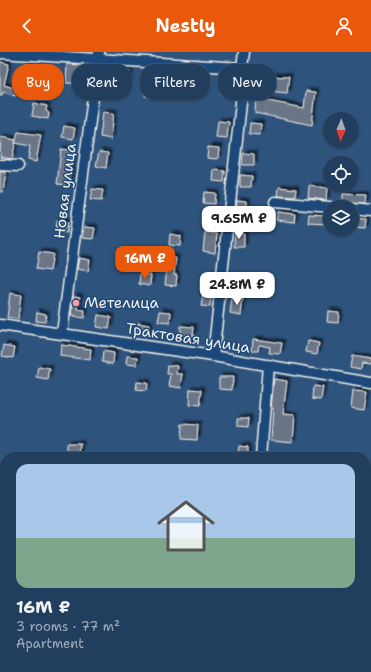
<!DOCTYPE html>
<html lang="en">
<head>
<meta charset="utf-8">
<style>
	:root { --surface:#223e5e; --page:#2e4967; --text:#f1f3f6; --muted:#a2aebc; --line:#3f5773; --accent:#ea580c }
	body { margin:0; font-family:"Shantell Sans",sans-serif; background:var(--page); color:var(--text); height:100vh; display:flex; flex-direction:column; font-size:15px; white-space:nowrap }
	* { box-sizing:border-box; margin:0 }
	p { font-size:13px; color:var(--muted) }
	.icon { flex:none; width:22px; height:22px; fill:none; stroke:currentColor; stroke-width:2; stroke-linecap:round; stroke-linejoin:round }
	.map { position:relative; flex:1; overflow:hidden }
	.drawer { position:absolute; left:0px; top:400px; width:371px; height:220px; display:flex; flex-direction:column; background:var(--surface); border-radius:16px 16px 0 0; box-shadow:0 1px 3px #0004,0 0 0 1px var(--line) }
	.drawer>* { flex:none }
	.hud { position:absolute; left:12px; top:12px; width:347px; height:36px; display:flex; gap:8px }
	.needle { width:26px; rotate:182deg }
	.controls { position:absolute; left:323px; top:60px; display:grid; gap:8px }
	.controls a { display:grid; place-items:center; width:36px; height:36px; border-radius:50%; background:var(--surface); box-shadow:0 1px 3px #0004,0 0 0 1px var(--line); font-size:20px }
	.price { position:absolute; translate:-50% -34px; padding:0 9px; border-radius:8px; background:#fff; color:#222; font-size:13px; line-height:26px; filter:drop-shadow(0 1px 2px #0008) }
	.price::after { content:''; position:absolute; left:50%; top:24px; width:12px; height:9px; margin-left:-6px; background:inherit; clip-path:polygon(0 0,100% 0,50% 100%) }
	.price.selected { background:var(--accent); color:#fff }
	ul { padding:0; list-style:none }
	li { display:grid; align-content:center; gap:8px; height:212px; padding:0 16px }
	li+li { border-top:1px solid var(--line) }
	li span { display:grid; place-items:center; height:124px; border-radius:12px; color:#555 }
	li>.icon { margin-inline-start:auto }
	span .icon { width:72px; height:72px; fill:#fffc; stroke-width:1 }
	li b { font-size:17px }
	.tag { padding:0 14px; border-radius:16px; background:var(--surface); box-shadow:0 1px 3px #0004,0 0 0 1px var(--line); font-size:14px; line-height:36px }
	.tag.selected { background:var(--accent); color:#fff }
	header { display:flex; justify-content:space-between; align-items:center; height:52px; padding:0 16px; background:var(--accent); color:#fff; font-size:18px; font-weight:700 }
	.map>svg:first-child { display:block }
	.green { fill:#568087; stroke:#a5b8b8 }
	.building { fill:#6a7688; stroke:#f4f1e8; filter:url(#shadow) }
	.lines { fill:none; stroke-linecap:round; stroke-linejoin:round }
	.minor-casing { stroke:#f4f1e8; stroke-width:13 }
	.minor { stroke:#1f4a7a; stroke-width:10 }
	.poi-dot { fill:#ff9aa2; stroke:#1f4a7a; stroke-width:1.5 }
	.labels { text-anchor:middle; stroke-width:3; stroke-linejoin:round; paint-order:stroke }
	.street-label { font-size:15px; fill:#f4f1e8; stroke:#1f4a7a }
	.poi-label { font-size:15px; fill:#f4f1e8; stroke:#1f4a7a; text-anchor:start }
</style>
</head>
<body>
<header><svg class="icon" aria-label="back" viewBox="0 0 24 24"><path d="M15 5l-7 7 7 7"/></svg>Nestly<svg class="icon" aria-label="person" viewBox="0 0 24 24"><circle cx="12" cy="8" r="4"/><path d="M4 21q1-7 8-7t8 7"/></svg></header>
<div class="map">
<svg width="371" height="620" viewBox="0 0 371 620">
	<defs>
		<filter id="shadow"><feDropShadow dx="3" dy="-3" stdDeviation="1" flood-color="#0009"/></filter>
	</defs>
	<rect width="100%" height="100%" fill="#2e537d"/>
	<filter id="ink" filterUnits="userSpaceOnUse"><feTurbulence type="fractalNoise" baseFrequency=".025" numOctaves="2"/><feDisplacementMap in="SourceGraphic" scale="8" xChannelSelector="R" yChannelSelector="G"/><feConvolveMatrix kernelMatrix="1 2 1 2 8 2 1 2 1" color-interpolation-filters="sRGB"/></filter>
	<g filter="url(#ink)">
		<path class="green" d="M370,444l1,73 -5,30v-80z"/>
		<path class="building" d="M0,10l9,2 -5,21 13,4 -2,7 -12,-4 -1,3h-2z
			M67,12l14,1 -1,8 7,2 -1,9 -20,-1z
			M107,18l23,2 -2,18 -22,-2z
			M269,24l20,1 -2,16 -18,-2 -1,10 36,7 2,-17 10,1 -4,33 -57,-12 2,-33 12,1z
			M146,28l15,1 -2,17 -14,-2z
			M222,31l11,1v11l-12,-1z
			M34,51l13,3 -1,5 3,2 -1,6 -16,-3z
			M103,60l11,1 -3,26 -11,-2z
			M218,69l11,1 -2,16 -11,-1z
			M250,71l11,1 -1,11 -11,-1z
			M64,74l11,2 -2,11 -11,-2z
			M18,80l23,3 -5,27 -8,-2 2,-14 -15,-3z
			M1,85l15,3 -4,19 -12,-2z
			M208,95l11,1 -1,11 -11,-1z
			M61,97l11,1 -3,35 -12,-1z
			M99,100l9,1 -2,15 -10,-2z
			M243,101l11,1v11h-12z
			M214,118l11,1 -1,11 -11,-1z
			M0,120h6l-3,20h-3z
			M240,123l12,1 -1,11h-11z
			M309,134l18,2 -1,12 -18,-2z
			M279,135l17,2 -1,8 -17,-1z
			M92,137l11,1 -2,11 -11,-1z
			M204,140l11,1 -1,11 -11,-1z
			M343,142l23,1 -1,9 -22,-1z
			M237,148l10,1v11l-11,-1z
			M278,160l17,2 -1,8 -18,-2z
			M309,163l18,1v8l-19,-1z
			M352,166l14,1 -1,9 -13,-1z
			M57,168l11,2 -1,11 -11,-2z
			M84,175l11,1 -2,11 -11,-1z
			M205,180l12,2 -2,19 -12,-2z
			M235,181l9,1v13h-10z
			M170,182l11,2 -1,10 -11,-1z
			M39,200l14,2 -3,17 -14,-2z
			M165,204l11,2 -2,17h3l-1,11 -11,-1 2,-17 -3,-1z
			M79,206l11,2 -2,11 -11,-2z
			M140,222l11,1 -1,11 -11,-2z
			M10,241l11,2 -3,24 -11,-1z
			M203,243l8,1 -1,11 -9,-1z
			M74,244l6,1 -2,13 7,1 -1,7 -13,-2z
			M232,246l11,1 -2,16 -11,-2z
			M160,259l11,1 -1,11 -12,-1z
			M328,259l11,1 -1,11 -11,-1z
			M37,260l9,2 -1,8 -9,-1z
			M98,263l13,2 -2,12 -13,-2z
			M138,271l11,2 -2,11 -11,-2z
			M180,274l14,1 -1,9 -13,-1z
			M253,287l29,4 -2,11 -11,-1 1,-6 -11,-2 -1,6h-6z
			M308,289l11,2 -2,11 -11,-2z
			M4,293l11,2 -2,11 -11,-2z
			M61,293l30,4 -1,11 -30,-4z
			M103,299l11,2 -1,11 -11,-2z
			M127,304l11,1 -1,8 -11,-1z
			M352,304l19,3v5l-9,-1 -1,6 -11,-2z
			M168,313l10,1 -1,8h6l-2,14 -12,-2 2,-12h-4z
			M39,315l11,2 -2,11 -11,-2z
			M219,325h14l-1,13 -13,-1z
			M274,327l13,2 -4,33 12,1 -2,27 -22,-2 2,-32h-2z
			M137,330l10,1 -1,8 -10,-1z
			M313,334l10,1 -2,13 -9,-1z
			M190,337l12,1 -2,16 -11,-1z
			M353,339l14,1 -3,18 -13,-2z
			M238,366h11l-1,9 -10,-1z
			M182,372l16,1 -1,15 -16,-1z
			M67,392h14l-1,12h-13z
			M239,394l9,1v10h-10z"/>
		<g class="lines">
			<defs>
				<path id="minor" d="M0,1l242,15
					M0,113l18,1
					M275,150l55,5
					M352,157l19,2
					M0,273l213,31 158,27
					M62,281l37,-281
					M213,304l28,-253 1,-35 2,-16
					M261,405l7,-92
					M0,434h5
					M0,501h5
					M164,620v-5
					M261,620v-5"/>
			</defs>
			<use href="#minor" class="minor-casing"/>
			<use href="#minor" class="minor"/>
		</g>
	</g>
	<circle class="poi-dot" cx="76" cy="251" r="4"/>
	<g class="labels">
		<g class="street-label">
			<text transform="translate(65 139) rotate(-83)" y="5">Новая улица</text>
			<text transform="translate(188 286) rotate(9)" y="5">Трактовая улица</text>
		</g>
		<g class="poi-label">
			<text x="84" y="256">Метелица</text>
		</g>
	</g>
</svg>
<div class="controls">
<a><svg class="needle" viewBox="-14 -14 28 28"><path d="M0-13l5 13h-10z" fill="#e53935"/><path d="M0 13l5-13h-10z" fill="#a2aebc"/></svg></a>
<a><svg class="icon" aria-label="locate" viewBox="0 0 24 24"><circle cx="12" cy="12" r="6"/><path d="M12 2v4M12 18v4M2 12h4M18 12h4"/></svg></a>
<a><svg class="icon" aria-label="layers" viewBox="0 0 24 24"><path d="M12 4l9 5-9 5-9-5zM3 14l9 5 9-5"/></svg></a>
</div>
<b class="price" style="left:239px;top:188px">9.65M ₽</b>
<b class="price selected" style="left:145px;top:228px">16M ₽</b>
<b class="price" style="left:237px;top:254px">24.8M ₽</b>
<div class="hud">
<a class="tag selected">Buy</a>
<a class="tag">Rent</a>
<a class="tag">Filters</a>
<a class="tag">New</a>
</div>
<section class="drawer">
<ul>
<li><span style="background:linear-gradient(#a9c7e8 60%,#7fa58c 0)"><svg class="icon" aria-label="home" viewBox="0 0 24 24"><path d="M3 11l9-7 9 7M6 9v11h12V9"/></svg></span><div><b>16M ₽</b><p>3 rooms · 77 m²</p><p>Apartment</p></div></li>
</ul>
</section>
</div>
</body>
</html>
